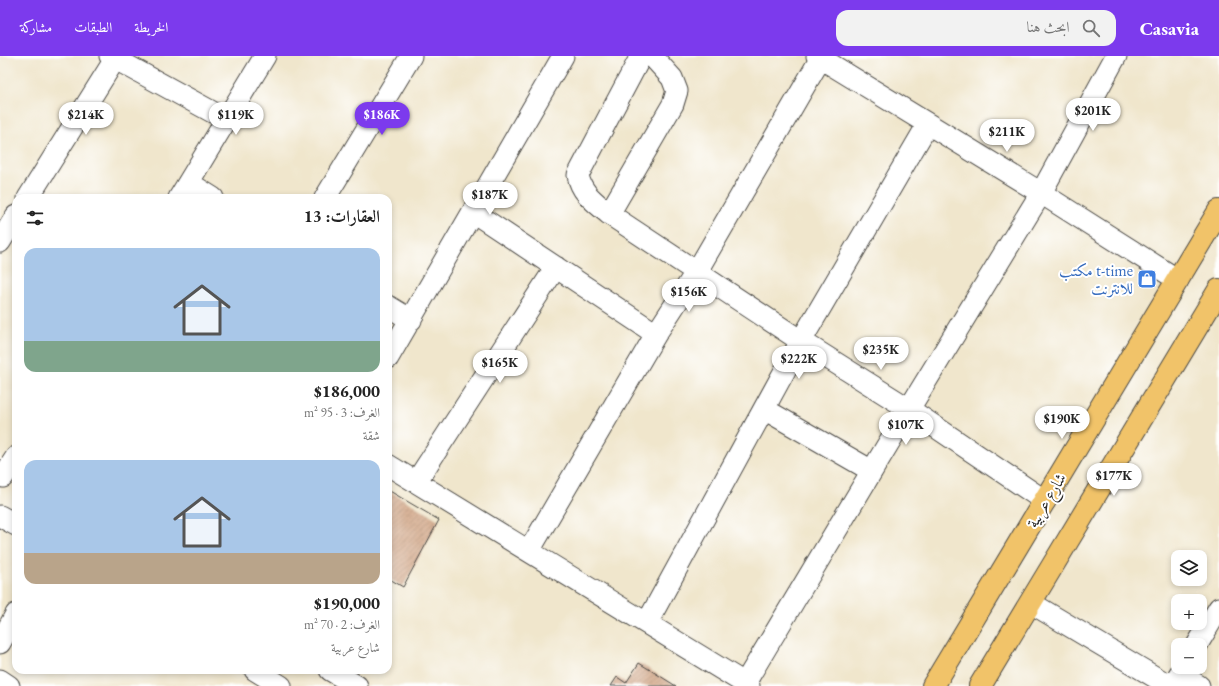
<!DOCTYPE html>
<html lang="ar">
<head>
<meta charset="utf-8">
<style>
	:root { --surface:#fff; --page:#f2f2f2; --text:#222; --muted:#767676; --accent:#7c3aed }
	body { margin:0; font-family:"EB Garamond",Amiri,serif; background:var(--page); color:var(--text); direction:rtl; height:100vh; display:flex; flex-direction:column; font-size:15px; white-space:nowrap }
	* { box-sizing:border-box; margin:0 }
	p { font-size:13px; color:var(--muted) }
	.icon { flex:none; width:22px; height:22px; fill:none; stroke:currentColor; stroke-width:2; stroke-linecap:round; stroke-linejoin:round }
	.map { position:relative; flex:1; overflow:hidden; direction:ltr }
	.side { position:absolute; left:12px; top:138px; width:380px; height:480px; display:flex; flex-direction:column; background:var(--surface); border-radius:12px; box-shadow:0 2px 6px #0003; direction:rtl }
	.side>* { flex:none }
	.fabs { position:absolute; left:1171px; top:494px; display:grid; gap:8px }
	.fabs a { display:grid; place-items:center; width:36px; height:36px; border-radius:8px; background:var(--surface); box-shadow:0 2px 6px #0003; font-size:20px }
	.price { position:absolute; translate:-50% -34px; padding:0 9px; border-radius:14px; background:#fff; color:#222; font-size:13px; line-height:26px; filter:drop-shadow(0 1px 2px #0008) }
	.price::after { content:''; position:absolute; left:50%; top:24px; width:12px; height:9px; margin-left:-6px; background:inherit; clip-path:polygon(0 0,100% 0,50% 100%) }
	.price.active { background:var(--accent); color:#fff }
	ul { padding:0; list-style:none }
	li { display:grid; align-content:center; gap:8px; height:212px; padding:0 12px }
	li span { display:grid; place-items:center; height:124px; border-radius:12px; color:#555 }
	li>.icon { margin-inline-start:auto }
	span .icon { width:72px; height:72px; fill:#fffc; stroke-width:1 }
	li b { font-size:17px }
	h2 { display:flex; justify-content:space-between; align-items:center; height:48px; padding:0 12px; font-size:17px }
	header { display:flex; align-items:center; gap:24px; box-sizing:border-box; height:56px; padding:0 20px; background:var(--accent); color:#fff }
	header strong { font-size:19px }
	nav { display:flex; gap:22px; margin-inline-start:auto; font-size:14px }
	.search { width:280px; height:36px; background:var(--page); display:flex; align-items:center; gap:10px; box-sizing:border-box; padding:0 14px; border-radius:12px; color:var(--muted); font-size:15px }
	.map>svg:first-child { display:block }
	.building { fill:url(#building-hatch) }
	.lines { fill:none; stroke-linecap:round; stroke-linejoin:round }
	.minor-casing { stroke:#494743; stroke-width:23 }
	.major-casing { stroke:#494743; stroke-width:24 }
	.minor { stroke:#fff; stroke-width:21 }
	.major { stroke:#f1c369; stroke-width:22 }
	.labels { text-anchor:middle; stroke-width:4; stroke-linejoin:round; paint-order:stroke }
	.shop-label { font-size:16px; fill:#366cbe; stroke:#fff; text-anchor:end }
	.street-label { font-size:16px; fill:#2b2b2b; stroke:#fff }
</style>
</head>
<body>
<header>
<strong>Casavia</strong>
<div class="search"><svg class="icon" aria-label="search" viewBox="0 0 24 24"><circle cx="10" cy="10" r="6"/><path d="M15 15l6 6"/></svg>ابحث هنا</div>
<nav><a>الخريطة</a><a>الطبقات</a><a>مشاركة</a></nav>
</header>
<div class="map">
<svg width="1219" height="630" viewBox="0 0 1219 630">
	<defs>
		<pattern id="building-hatch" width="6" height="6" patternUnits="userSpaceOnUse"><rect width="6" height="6" fill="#d3a98a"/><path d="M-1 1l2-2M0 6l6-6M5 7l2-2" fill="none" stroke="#ab8a71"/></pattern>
	</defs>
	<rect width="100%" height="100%" fill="#fff"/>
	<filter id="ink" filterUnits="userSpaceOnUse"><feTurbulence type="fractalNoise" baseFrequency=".025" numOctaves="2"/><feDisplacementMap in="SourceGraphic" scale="8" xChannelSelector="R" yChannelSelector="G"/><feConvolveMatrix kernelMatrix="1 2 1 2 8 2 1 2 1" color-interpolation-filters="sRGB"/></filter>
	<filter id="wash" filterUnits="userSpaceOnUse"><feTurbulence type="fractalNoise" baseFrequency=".012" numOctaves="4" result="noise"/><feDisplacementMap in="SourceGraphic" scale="16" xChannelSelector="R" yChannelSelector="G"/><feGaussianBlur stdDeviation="0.9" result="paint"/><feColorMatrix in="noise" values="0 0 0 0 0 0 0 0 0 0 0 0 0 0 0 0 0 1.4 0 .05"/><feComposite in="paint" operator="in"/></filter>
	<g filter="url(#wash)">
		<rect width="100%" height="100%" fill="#f0e6cc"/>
		<g id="blocks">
			<path class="building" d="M388,434l51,30 -36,67 -15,-9z
				M639,607l37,23h-65l6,-9 9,6z"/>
		</g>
	</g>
	<g filter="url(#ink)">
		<use href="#blocks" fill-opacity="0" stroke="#494743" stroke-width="1"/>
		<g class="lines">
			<defs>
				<path id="minor" d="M110,0l117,64
					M641,0l-63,119c3,18 17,27 31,39l192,127 108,68 136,92
					M817,0l224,137 137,87
					M189,127l24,15
					M28,142l89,-142
					M179,142l86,-142
					M325,142l86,-142
					M473,156l183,122
					M609,158l64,-110 4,-13 -5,-13 -20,-22
					M0,186l16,-26
					M388,250l23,14
					M388,302l175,-302
					M764,353l108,62
					M388,409l361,221
					M3,421l13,-20
					M416,426l140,-215
					M0,460l16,9
					M529,495l127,-217 41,-63 125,-215
					M1031,547l139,83
					M647,567l154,-282 127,-217
					M0,587l16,-29
					M1197,589l22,-37
					M255,614l26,16
					M330,614l27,16
					M1180,618l19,12
					M0,624l9,6
					M745,627l164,-274 132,-216 75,-137
					M1172,630l12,-19"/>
				<path id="major" d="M933,630l286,-475
					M980,630l239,-396"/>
			</defs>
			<use href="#minor" class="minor-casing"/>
			<use href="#major" class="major-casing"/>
			<use href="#minor" class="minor"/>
			<use href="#major" class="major"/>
		</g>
	</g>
	<defs>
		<symbol id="shop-square" viewBox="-11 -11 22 22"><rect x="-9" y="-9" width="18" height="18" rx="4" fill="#3f7fe0" stroke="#fff"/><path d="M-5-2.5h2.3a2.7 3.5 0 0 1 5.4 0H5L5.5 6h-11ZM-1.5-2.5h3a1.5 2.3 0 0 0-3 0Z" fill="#fff"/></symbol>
	</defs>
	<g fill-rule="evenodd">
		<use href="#shop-square" x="1136" y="212" width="22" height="22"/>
	</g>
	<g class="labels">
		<g class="shop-label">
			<text x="1133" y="220">مكتب t-time<tspan x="1133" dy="18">للانترنت</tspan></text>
		</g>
		<g class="street-label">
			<text transform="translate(1046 444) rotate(-59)" y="6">شارع عربية</text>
		</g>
	</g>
</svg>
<div class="fabs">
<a><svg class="icon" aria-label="layers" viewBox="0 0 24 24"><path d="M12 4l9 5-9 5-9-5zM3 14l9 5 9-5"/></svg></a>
<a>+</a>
<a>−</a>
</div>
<b class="price" style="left:1093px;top:76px">$201K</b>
<b class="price" style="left:86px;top:80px">$214K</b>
<b class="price" style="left:236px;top:80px">$119K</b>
<b class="price active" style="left:382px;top:80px">$186K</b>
<b class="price" style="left:1007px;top:97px">$211K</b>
<b class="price" style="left:490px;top:160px">$187K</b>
<b class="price" style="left:689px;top:257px">$156K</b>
<b class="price" style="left:881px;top:315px">$235K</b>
<b class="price" style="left:799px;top:324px">$222K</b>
<b class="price" style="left:500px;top:328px">$165K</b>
<b class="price" style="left:1062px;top:384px">$190K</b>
<b class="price" style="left:906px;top:390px">$107K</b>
<b class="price" style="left:1114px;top:441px">$177K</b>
<section class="side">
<h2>العقارات: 13<svg class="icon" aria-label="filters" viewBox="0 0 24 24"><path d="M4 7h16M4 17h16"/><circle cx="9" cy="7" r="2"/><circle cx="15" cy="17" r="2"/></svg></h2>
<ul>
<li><span style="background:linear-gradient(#a9c7e8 75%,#7fa58c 0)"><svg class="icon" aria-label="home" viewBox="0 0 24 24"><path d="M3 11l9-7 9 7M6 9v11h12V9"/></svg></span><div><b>$186,000</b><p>الغرف: 3 · 95 m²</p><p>شقة</p></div></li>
<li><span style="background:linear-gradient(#a9c7e8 75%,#b9a48a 0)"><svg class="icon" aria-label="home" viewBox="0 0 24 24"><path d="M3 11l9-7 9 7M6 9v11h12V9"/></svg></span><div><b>$190,000</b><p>الغرف: 2 · 70 m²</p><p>شارع عربية</p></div></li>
</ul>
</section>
</div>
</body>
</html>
